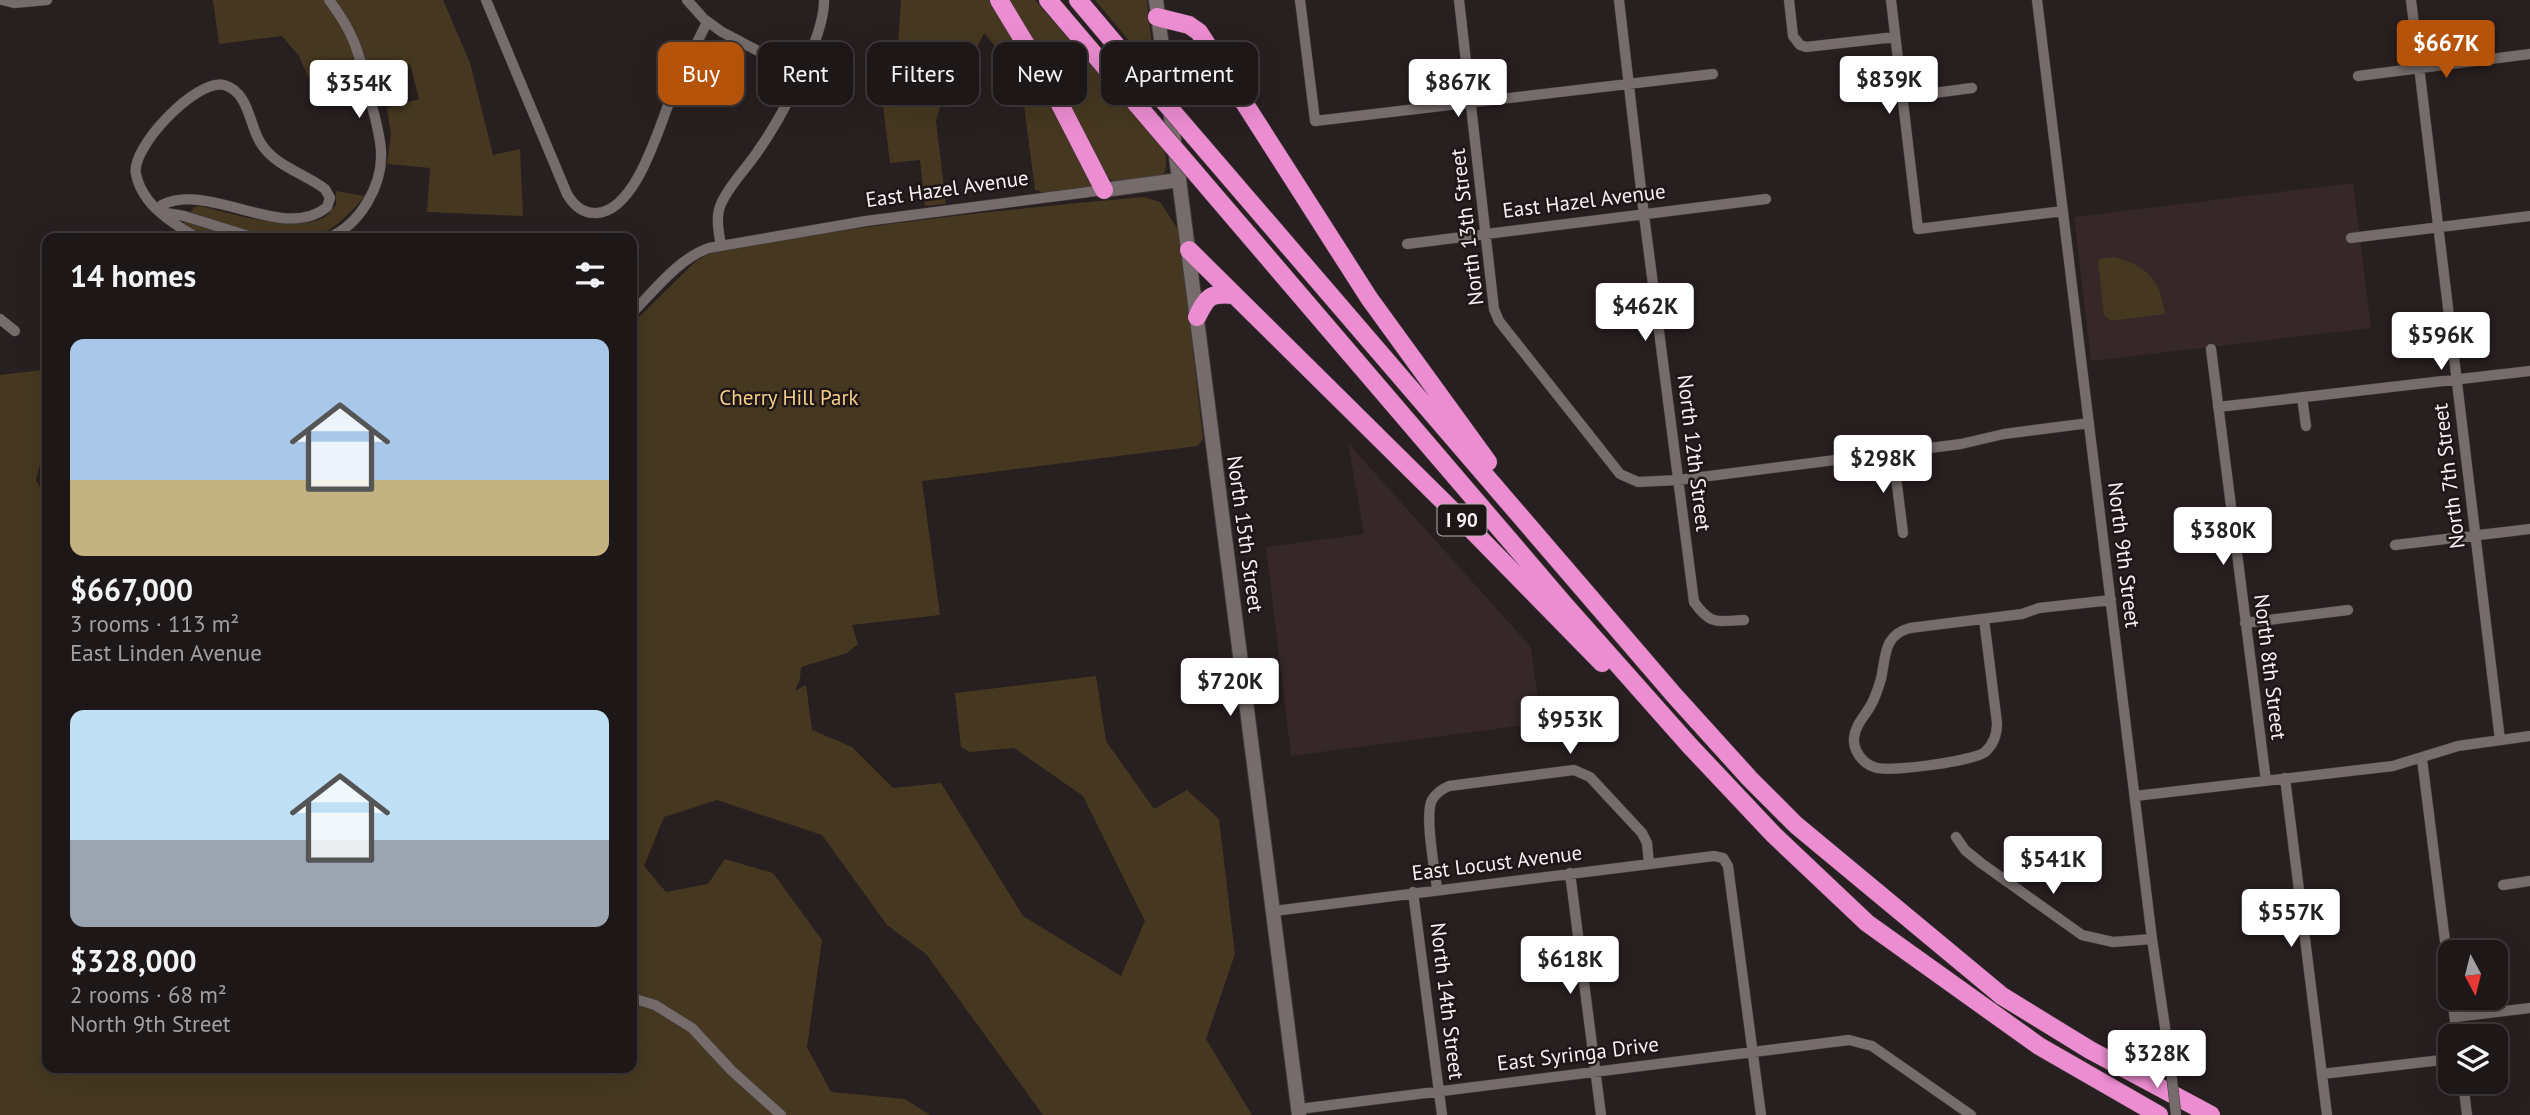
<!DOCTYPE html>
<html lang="en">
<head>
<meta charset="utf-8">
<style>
	:root { --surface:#1e1718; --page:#262021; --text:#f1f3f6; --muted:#a19fa2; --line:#3c3637; --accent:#b45309 }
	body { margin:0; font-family:"PT Sans",sans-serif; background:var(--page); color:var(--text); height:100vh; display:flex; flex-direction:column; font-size:26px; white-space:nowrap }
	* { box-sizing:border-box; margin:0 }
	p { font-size:23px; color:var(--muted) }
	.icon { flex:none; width:38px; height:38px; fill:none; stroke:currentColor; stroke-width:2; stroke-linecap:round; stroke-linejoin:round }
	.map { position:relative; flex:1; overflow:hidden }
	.drawer { position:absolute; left:42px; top:233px; width:595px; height:840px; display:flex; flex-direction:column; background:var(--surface); border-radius:14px; box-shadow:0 7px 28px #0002,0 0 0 2px var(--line) }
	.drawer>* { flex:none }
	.top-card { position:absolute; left:658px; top:42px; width:665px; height:63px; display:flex; gap:14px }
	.needle { width:46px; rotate:173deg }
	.controls { position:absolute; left:2438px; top:940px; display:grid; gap:14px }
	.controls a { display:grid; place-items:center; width:70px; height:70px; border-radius:14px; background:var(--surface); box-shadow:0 7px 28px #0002,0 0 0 2px var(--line); font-size:35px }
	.price { position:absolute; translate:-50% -60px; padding:0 16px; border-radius:7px; background:#fff; color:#222; font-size:23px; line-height:46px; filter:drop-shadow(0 2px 4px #0008) }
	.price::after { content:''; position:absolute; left:50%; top:42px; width:21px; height:16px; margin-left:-10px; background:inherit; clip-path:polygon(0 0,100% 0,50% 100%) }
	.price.selected { background:var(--accent); color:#fff }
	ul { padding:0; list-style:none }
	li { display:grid; align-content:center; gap:14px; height:371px; padding:0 28px }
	li span { display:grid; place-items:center; height:217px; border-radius:14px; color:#555 }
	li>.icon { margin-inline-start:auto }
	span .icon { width:126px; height:126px; fill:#fffc; stroke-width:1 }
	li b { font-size:30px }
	h2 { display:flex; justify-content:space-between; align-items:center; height:84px; padding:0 28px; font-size:30px }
	.pill { padding:0 24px; border-radius:14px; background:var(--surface); box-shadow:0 7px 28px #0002,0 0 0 2px var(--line); font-size:24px; line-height:63px }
	.pill.selected { background:var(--accent); color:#fff }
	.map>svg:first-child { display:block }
	.built { fill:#362728 }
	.green { fill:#463820 }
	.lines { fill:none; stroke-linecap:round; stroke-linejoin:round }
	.street-casing { stroke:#433c3d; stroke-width:11 }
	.secondary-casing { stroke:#433c3d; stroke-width:16 }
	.highway-casing { stroke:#433c3d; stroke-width:19 }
	.street { stroke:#766c6c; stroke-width:10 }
	.secondary { stroke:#766c6c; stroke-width:14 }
	.highway { stroke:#ec8dd1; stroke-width:18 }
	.street-bridge-casing { stroke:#433c3d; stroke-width:11; stroke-linecap:butt }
	.highway-bridge-casing { stroke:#433c3d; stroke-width:19; stroke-linecap:butt }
	.street-bridge { stroke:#766c6c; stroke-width:10 }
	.highway-bridge { stroke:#ec8dd1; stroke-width:18 }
	.labels { text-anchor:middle; stroke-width:5; stroke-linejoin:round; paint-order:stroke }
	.shield { fill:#1e1617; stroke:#b5afb0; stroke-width:2 }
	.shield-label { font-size:19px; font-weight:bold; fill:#f6f0f1 }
	.street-label { font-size:21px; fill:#f6f0f1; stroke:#1e1617 }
	.park-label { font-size:21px; fill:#f5cf8a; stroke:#1e1617 }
</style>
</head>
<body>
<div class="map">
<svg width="2530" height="1115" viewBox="0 0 2530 1115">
	<rect width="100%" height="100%" fill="#281f20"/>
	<path class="built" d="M2353,183l18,145 -280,33 -17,-144z
		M1348,443l183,204 10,76 -250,33 -25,-209 98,-13z"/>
	<path class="green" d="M213,0h230l27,63 23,92 27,-6 3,67 -96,-4 3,-44 -43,-4 4,-30 -4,-26 32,-9 -9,-35 -32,10 -70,3 -9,-21 -17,-20 -63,8z
		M901,0h91l43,69 58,118 -6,3 -41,3 -11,-3 -15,-115 -36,-42 -22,46 -20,21 -6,21 10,83 -21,2 -5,-46 -30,3 -7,-57 14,-47z
		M1006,0h29l130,150c0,6 3,17 -1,23 -8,11 -37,9 -50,10l-13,-14z
		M1095,0h52l8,72z
		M336,191l29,5c-38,44 -48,45 -105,36v6h-56l-21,-14 11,-17 5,-1c32,7 96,28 126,11 4,-3 8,-9 11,-12z
		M1144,197l16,5 19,29 24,208 -5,7 -276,35 18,134 -88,10 6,19 -11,9 -46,14 -1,12 -5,12 11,-6 6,45 40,17 41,41 48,-5 82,133 98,60 24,-55 -62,-125 -69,-48 -44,4 -9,-5 -6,-54 141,-17 10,65 48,68 33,-19 32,29 16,135 -29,85 46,76h-209l-117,-161 -39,-29 -65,-90 -105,-35 -53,17 -20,49 22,26 42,-8 17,-25 48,14 49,67 -15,107 24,45 74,7 25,16h-930v-740l42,-5 4,38v33l-10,39 11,20v568h585v-744l64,-63 13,-7c143,-29 289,-44 435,-57z
		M2114,257c34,9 46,23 51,57l-54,7 -7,-6 -6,-56z"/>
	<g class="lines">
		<defs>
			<path id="street" d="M2,0l12,3 33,-3
				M486,0l81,194c7,12 16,20 30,19 40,-3 62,-87 75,-118 10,-25 24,-49 35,-73
				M687,0l17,19 18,13 78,41
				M1300,0l15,121 398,-47
				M1459,0l35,309 5,12 121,153 18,8 40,-2 283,-36 43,-10 85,-11
				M1619,0l25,215 50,387c17,24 23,19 50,18
				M1789,0l4,36 7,9 6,2 89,-10
				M1891,0l27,229 145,-18
				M2037,0l115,939 18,122
				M2411,0l89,740
				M2358,76l172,-22
				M1903,97l69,-9
				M160,212l2,-7c48,-24 121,38 165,2l3,-9 -5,-9c-21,-16 -51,-23 -65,-47 -11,-18 -11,-50 -36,-57 -27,-7 -94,63 -88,89 6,31 37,50 62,64
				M160,212l24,4 71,22
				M328,238c32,-13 55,-53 53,-87 -1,-18 -7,-36 -11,-53 -11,-43 -13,-61 -41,-98
				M2351,238l179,-22
				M1407,244l359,-45
				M721,246c-2,-13 -6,-29 0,-42 8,-19 26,-36 37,-53 22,-31 67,-114 66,-151
				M632,313c22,-22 47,-55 77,-65l157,-27 238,-31
				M0,319l15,12
				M2211,349l55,432
				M2302,397l4,29
				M2218,407l312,-36
				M1893,453l10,80
				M2395,545l135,-16
				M1984,619l13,104c0,11 -4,22 -12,29 -11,9 -98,21 -111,15 -12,-4 -21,-17 -20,-29 1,-13 11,-22 17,-33 5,-9 7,-17 10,-26 5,-22 2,-44 29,-51l112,-14 17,-6 72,-8
				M2245,623l103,-13
				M2422,759l28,222
				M2285,778l42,337
				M2135,796l258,-30 65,-20 72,-10
				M1956,837l9,13 16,13 101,72 31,7 39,-3
				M1570,873l31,242
				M2503,885l27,-4
				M1437,889c-2,-18 -13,-75 -5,-89 4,-7 10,-11 17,-14l125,-16 16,7 52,56 5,10 2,21
				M1413,892l29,223
				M1274,911l440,-55 9,2 5,8 33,249
				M632,998l23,7 37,23 40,43 49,44
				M2452,998l5,38
				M2455,1017l75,-9
				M2322,1074l128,-15
				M2463,1082l4,33
				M1299,1109l550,-69 23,6 99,69"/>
			<path id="secondary" d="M1156,0l143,1115
				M1104,190l75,-10"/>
			<path id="highway" d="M999,0l49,81 56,109
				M1048,0l109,128
				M1078,0l76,90
				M1157,17l32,8 10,7 170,266 119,164
				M1185,126l489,569 76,84 46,46 206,171 88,54 121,65
				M1193,170l372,435 125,141 84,89 93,88 172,123 120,69
				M1189,250l273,270 140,143
				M1197,317c10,-20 12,-24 36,-22"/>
		</defs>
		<use href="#street" class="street-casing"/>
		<use href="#secondary" class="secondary-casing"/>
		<use href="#highway" class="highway-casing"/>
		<use href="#street" class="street"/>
		<use href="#secondary" class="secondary"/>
		<use href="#highway" class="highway"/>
		<defs>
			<path id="street-bridge" d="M2170,1061l6,54"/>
			<path id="highway-bridge" d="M1154,90l31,36
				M1157,128l36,42"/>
		</defs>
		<use href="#street-bridge" class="street-bridge-casing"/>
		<use href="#highway-bridge" class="highway-bridge-casing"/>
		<use href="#street-bridge" class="street-bridge"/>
		<use href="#highway-bridge" class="highway-bridge"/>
	</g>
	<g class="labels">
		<rect class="shield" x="1437.5" y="504.5" width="49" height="31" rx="5"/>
		<g class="shield-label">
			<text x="1462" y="527">I 90</text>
		</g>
		<g class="street-label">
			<text transform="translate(947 189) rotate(-8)" y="7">East Hazel Avenue</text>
			<text transform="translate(1584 201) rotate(-7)" y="7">East Hazel Avenue</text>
			<text transform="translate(1467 227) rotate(-97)" y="7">North 13th Street</text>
			<text transform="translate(1694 453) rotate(83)" y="7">North 12th Street</text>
			<text transform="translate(2449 476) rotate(-97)" y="7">North 7th Street</text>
			<text transform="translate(1245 534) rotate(82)" y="7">North 15th Street</text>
			<text transform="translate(2124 555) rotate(83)" y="7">North 9th Street</text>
			<text transform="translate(2270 667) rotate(83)" y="7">North 8th Street</text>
			<text transform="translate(1497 863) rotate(-7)" y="7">East Locust Avenue</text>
			<text transform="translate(1447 1001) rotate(83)" y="7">North 14th Street</text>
			<text transform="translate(1578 1054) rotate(-7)" y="7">East Syringa Drive</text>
		</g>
		<g class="park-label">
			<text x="789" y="405">Cherry Hill Park</text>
		</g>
	</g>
</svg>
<div class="controls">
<a><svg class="needle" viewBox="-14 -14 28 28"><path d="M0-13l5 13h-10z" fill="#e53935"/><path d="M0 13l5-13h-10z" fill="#a19fa2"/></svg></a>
<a><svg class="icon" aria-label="layers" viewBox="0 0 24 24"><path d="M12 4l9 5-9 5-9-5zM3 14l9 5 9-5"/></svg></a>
</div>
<b class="price selected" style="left:2446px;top:80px">$667K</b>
<b class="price" style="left:1889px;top:116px">$839K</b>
<b class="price" style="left:1458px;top:119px">$867K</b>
<b class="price" style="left:359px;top:120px">$354K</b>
<b class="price" style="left:1645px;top:343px">$462K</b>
<b class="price" style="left:2441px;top:372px">$596K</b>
<b class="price" style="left:1883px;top:495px">$298K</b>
<b class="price" style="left:2223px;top:567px">$380K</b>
<b class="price" style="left:1230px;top:718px">$720K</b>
<b class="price" style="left:1570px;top:756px">$953K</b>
<b class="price" style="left:2053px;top:896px">$541K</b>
<b class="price" style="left:2291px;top:949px">$557K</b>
<b class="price" style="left:1570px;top:996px">$618K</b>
<b class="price" style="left:2157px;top:1090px">$328K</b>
<div class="top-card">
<a class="pill selected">Buy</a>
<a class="pill">Rent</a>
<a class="pill">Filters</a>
<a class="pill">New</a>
<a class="pill">Apartment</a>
</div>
<section class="drawer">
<h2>14 homes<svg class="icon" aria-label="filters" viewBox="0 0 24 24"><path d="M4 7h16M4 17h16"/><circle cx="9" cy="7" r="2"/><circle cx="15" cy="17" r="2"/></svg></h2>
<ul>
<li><span style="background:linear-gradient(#a9c7e8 65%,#c2b280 0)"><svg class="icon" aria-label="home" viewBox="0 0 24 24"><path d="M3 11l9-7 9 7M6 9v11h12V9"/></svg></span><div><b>$667,000</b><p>3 rooms · 113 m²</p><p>East Linden Avenue</p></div></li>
<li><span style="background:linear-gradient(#bfe0f5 60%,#9aa5b1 0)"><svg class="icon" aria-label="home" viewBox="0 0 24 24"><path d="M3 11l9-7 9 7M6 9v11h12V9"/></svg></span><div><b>$328,000</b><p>2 rooms · 68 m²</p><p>North 9th Street</p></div></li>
</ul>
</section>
</div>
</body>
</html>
